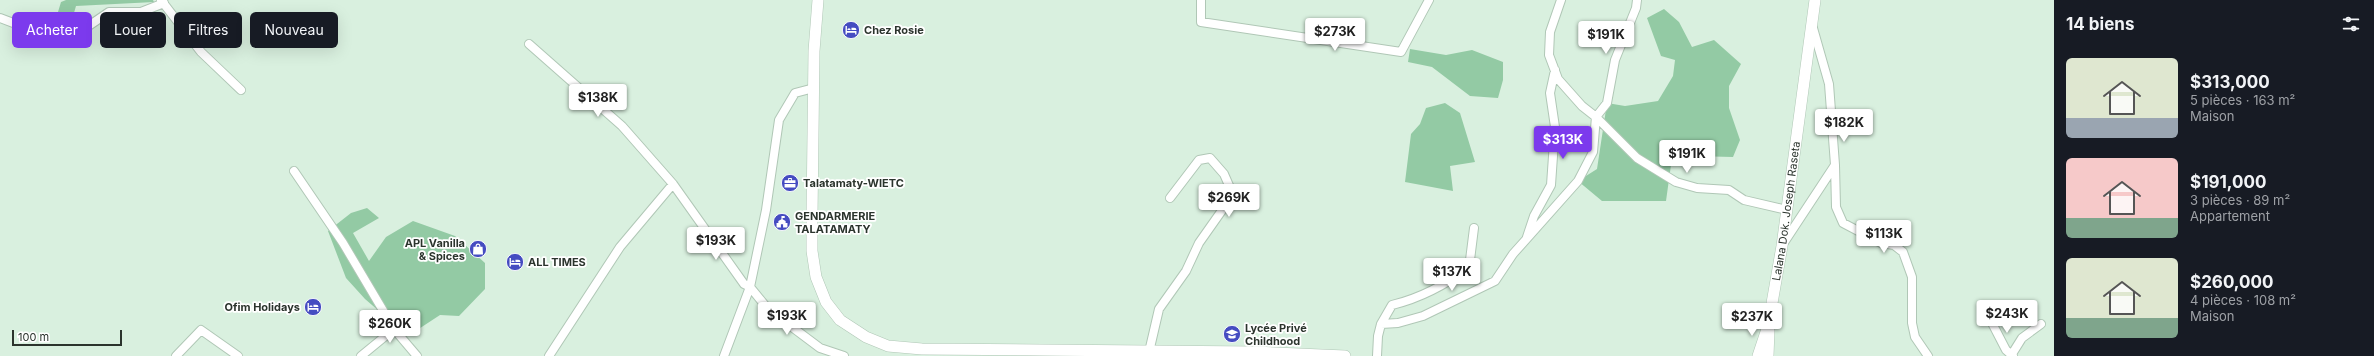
<!DOCTYPE html>
<html lang="fr">
<head>
<meta charset="utf-8">
<style>
	:root { --surface:#171b24; --page:#242831; --text:#f1f3f6; --muted:#9ea1a6; --accent:#7c3aed }
	body { margin:0; font-family:Inter,sans-serif; background:var(--page); color:var(--text); height:100vh; display:flex; flex-direction:column; font-size:15px; white-space:nowrap }
	* { box-sizing:border-box; margin:0 }
	p { font-size:13px; color:var(--muted) }
	.icon { flex:none; width:22px; height:22px; fill:none; stroke:currentColor; stroke-width:2; stroke-linecap:round; stroke-linejoin:round }
	.map { position:relative; flex:1; overflow:hidden }
	.details { display:flex; flex-direction:column; background:var(--surface); width:320px }
	.details>* { flex:none }
	.hud { position:absolute; left:12px; top:12px; width:380px; height:36px; display:flex; gap:8px }
	.scale { position:absolute; left:12px; bottom:10px; width:110px; box-sizing:border-box; padding-left:4px; border:2px solid #2b342d; border-top:0; font-size:11px; line-height:14px; white-space:nowrap; color:#2b342d; -webkit-text-stroke:3px #fff; paint-order:stroke }
	.price { position:absolute; translate:-50% -34px; padding:0 9px; border-radius:4px; background:#fff; color:#222; font-size:13px; line-height:26px; filter:drop-shadow(0 1px 2px #0008) }
	.price::after { content:''; position:absolute; left:50%; top:24px; width:12px; height:9px; margin-left:-6px; background:inherit; clip-path:polygon(0 0,100% 0,50% 100%) }
	.price.on { background:var(--accent); color:#fff }
	ul { padding:0; list-style:none }
	li { display:flex; align-items:center; gap:12px; height:100px; padding:0 12px }
	li span { display:grid; place-items:center; flex:none; width:112px; height:80px; border-radius:6px; color:#555 }
	li>.icon { margin-inline-start:auto }
	span .icon { width:48px; height:48px; fill:#fffc; stroke-width:1 }
	li b { font-size:17px }
	h2 { display:flex; justify-content:space-between; align-items:center; height:48px; padding:0 12px; font-size:17px }
	.pill { padding:0 14px; border-radius:6px; background:var(--surface); box-shadow:0 4px 16px #0002; font-size:14px; line-height:36px }
	.pill.on { background:var(--accent); color:#fff }
	main { display:flex; flex:1; min-height:0 }
	.map>svg:first-child { display:block }
	.green { fill:#93caa4 }
	.lines { fill:none; stroke-linecap:round; stroke-linejoin:round }
	.minor-casing { stroke:#b0c7b6; stroke-width:10 }
	.major-casing { stroke:#b0c7b6; stroke-width:12 }
	.minor { stroke:#fff; stroke-width:8 }
	.major { stroke:#fff; stroke-width:11 }
	.labels { text-anchor:middle; stroke-width:3.5; stroke-linejoin:round; paint-order:stroke }
	.poi-label { font-size:11px; font-weight:bold; fill:#2b342d; stroke:#fff; text-anchor:start }
	.street-label { font-size:11px; fill:#2b342d; stroke:#fff }
</style>
</head>
<body>
<main>
<div class="map">
<svg width="2054" height="356" viewBox="0 0 2054 356">
	<rect width="100%" height="100%" fill="#d9f0df"/>
	<path class="green" d="M66,0h87l1,2 -78,4 -7,24 -14,-8 6,-20z
		M1664,9l15,13 13,25 22,-7 27,24 -12,22v22l11,32 -7,17 -41,-1 -21,9 -5,36h-64l-24,-20 19,-12 10,-66 18,3 33,-5 15,-25 2,-16 -14,-4 -14,-38z
		M1410,49l36,6 26,-5 31,12v18l-5,18 -28,-2 -38,-29 -24,-5z
		M1445,103l15,10 15,49 -25,4 3,25 -48,-9 6,-48 9,-10 6,-16z
		M367,208l12,10 -26,15 16,28 17,-24 27,-16 42,15 30,27v26l-26,27 -19,-1 -32,21 -43,-37 -19,-21 -18,-47 23,-18z"/>
	<g class="lines">
		<defs>
			<path id="minor" d="M161,0l40,52 40,38
				M1201,0v22l200,30 28,-52
				M1561,0l-11,32 -1,23 9,24 24,27 14,11 41,41 39,24 21,6 32,2 15,10 43,10
				M0,18l29,11 22,4 39,-8 19,-13h32l23,-9
				M529,44l93,82 51,58
				M1835,165l1,42 7,16 38,20 13,2 9,7 9,25v46l3,14 13,19
				M294,171l49,72 51,86
				M1527,237l7,-21 17,-31 4,-58 -5,-34 5,-23
				M1783,244l52,-79 -6,-81 -16,-56
				M750,287l18,22 52,39 24,8
				M1992,323l14,27 7,6
				M1381,324l11,-19c29,-7 52,-20 77,-37l5,-40
				M1149,352l10,-43 27,-38 13,-28 31,-44 1,-9 -7,-16 -14,-16 -11,2 -29,38
				M2012,354l10,-16 19,-14
				M176,356l25,-26 37,26
				M361,356l33,-27 23,27
				M549,356l71,-109 53,-63 71,100 6,3 16,-77 13,-90 16,-27 19,-5
				M724,356l26,-69
				M1377,356l1,-20 3,-12 17,-1 25,-7 72,-35 18,-27 65,-73 15,-29 3,-35 11,-14 8,-43 21,-52 1,-8"/>
			<g id="major">
				<path d="M818,0l-4,51 -2,165v35l4,26 10,25 14,18 26,17 22,9 34,3 331,3 92,4"/>
				<path id="s1" d="M1758,356l10,-30 14,-80 33,-246"/>
				<path d="M1768,356l1,-26"/>
			</g>
		</defs>
		<use href="#minor" class="minor-casing"/>
		<use href="#major" class="major-casing"/>
		<use href="#minor" class="minor"/>
		<use href="#major" class="major"/>
	</g>
	<defs>
		<symbol id="hotel-disc" viewBox="-11 -11 22 22"><circle r="9.5" fill="#454cc1" stroke="#fff"/><path d="M-6-4.5h1.5V1H6V5H4.5V3h-9V5H-6ZM-4 0a1.8 1.8 0 1 1 3.6 0ZM.5 0V-2.5h3Q6-2.5 6 0Z" fill="#fff"/></symbol>
		<symbol id="office-disc" viewBox="-11 -11 22 22"><circle r="9.5" fill="#454cc1" stroke="#fff"/><path d="M-6-3h4V-5.5h4V-3h4V5H-6ZM-1-4.5V-3h2v-1.5ZM-6 0V1H6V0Z" fill="#fff"/></symbol>
		<symbol id="civic-disc" viewBox="-11 -11 22 22"><circle r="9.5" fill="#454cc1" stroke="#fff"/><path d="M-.6-6.5H3V-4.5H.6V-3L4-1V1h2V6H-6V1h2V-1L-.6-3ZM-1.2 2.5V6h2.4V2.5Z" fill="#fff"/></symbol>
		<symbol id="shop-disc" viewBox="-11 -11 22 22"><circle r="9.5" fill="#454cc1" stroke="#fff"/><path d="M-5-2.5h2.3a2.7 3.5 0 0 1 5.4 0H5L5.5 6h-11ZM-1.5-2.5h3a1.5 2.3 0 0 0-3 0Z" fill="#fff"/></symbol>
		<symbol id="school-disc" viewBox="-11 -11 22 22"><circle r="9.5" fill="#454cc1" stroke="#fff"/><path d="M0-5L7-2L0 1L-7-2ZM-4 1L0 2.5L4 1V4Q0 6-4 4Z" fill="#fff"/></symbol>
	</defs>
	<g fill-rule="evenodd">
		<use href="#hotel-disc" x="841" y="20" width="20" height="20"/>
		<use href="#office-disc" x="780" y="173" width="20" height="20"/>
		<use href="#civic-disc" x="772" y="212" width="20" height="20"/>
		<use href="#shop-disc" x="468" y="239" width="20" height="20"/>
		<use href="#hotel-disc" x="505" y="252" width="20" height="20"/>
		<use href="#hotel-disc" x="303" y="297" width="20" height="20"/>
		<use href="#school-disc" x="1222" y="324" width="20" height="20"/>
	</g>
	<g class="labels">
		<g class="poi-label">
			<text x="864" y="34">Chez Rosie</text>
			<text x="803" y="187">Talatamaty-WIETC</text>
			<text x="795" y="220">GENDARMERIE<tspan x="795" dy="13">TALATAMATY</tspan></text>
			<text x="465" y="247" text-anchor="end">APL Vanilla<tspan x="465" dy="13">&amp; Spices</tspan></text>
			<text x="528" y="266">ALL TIMES</text>
			<text x="300" y="311" text-anchor="end">Ofim Holidays</text>
			<text x="1245" y="332">Lycée Privé<tspan x="1245" dy="13">Childhood</tspan></text>
		</g>
		<g class="street-label">
			<text dy="4" stroke="none"><textPath href="#s1" startOffset="148">Lalana Dok. Joseph Raseta</textPath></text>
		</g>
	</g>
</svg>
<div class="scale">100 m</div>
<b class="price" style="left:1335px;top:52px">$273K</b>
<b class="price" style="left:1606px;top:55px">$191K</b>
<b class="price" style="left:598px;top:118px">$138K</b>
<b class="price" style="left:1844px;top:143px">$182K</b>
<b class="price on" style="left:1563px;top:160px">$313K</b>
<b class="price" style="left:1687px;top:174px">$191K</b>
<b class="price" style="left:1229px;top:218px">$269K</b>
<b class="price" style="left:1884px;top:254px">$113K</b>
<b class="price" style="left:716px;top:261px">$193K</b>
<b class="price" style="left:1452px;top:292px">$137K</b>
<b class="price" style="left:2007px;top:334px">$243K</b>
<b class="price" style="left:787px;top:336px">$193K</b>
<b class="price" style="left:1752px;top:337px">$237K</b>
<b class="price" style="left:390px;top:344px">$260K</b>
<div class="hud">
<a class="pill on">Acheter</a>
<a class="pill">Louer</a>
<a class="pill">Filtres</a>
<a class="pill">Nouveau</a>
</div>
</div>
<section class="details">
<h2>14 biens<svg class="icon" aria-label="filters" viewBox="0 0 24 24"><path d="M4 7h16M4 17h16"/><circle cx="9" cy="7" r="2"/><circle cx="15" cy="17" r="2"/></svg></h2>
<ul>
<li><span style="background:linear-gradient(#dfe7d0 75%,#9aa5b1 0)"><svg class="icon" aria-label="home" viewBox="0 0 24 24"><path d="M3 11l9-7 9 7M6 9v11h12V9"/></svg></span><div><b>$313,000</b><p>5 pièces · 163 m²</p><p>Maison</p></div></li>
<li><span style="background:linear-gradient(#f6c9c9 75%,#7fa58c 0)"><svg class="icon" aria-label="home" viewBox="0 0 24 24"><path d="M3 11l9-7 9 7M6 9v11h12V9"/></svg></span><div><b>$191,000</b><p>3 pièces · 89 m²</p><p>Appartement</p></div></li>
<li><span style="background:linear-gradient(#dfe7d0 75%,#7fa58c 0)"><svg class="icon" aria-label="home" viewBox="0 0 24 24"><path d="M3 11l9-7 9 7M6 9v11h12V9"/></svg></span><div><b>$260,000</b><p>4 pièces · 108 m²</p><p>Maison</p></div></li>
</ul>
</section>
</main>
</body>
</html>
